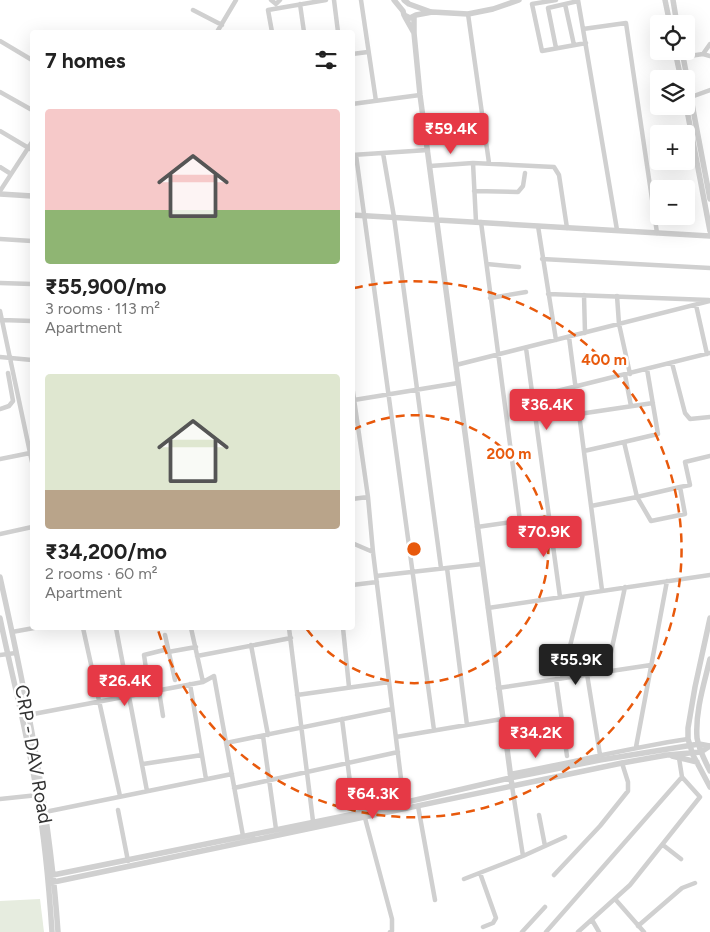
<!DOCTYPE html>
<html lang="en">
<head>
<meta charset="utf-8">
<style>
	:root { --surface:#fff; --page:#f6f6f6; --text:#222; --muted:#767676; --accent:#e63946 }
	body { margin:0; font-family:Figtree,sans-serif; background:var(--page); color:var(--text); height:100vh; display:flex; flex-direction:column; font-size:19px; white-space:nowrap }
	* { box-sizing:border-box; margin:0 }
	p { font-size:16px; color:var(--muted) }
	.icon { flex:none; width:28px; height:28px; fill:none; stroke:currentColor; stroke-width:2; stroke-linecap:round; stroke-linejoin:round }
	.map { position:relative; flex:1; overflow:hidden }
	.details { position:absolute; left:30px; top:30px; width:325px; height:600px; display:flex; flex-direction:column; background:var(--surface); border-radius:5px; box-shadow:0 5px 20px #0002 }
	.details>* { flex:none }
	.tools { position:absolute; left:650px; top:15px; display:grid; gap:10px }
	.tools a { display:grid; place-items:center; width:45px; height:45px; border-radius:5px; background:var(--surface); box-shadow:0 5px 20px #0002; font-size:25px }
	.price { position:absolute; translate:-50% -42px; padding:0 11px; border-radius:5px; background:var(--accent); color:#fff; font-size:16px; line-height:32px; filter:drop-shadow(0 1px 2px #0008) }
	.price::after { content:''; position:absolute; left:50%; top:30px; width:15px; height:11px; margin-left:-8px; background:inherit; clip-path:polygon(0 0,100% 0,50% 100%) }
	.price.on { background:#222; color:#fff }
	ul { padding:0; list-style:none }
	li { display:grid; align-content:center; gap:10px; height:265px; padding:0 15px }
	li span { display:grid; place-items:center; height:155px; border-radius:5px; color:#555 }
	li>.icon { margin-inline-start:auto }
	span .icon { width:90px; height:90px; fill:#fffc; stroke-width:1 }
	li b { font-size:21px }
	h2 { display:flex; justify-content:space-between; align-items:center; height:60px; padding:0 15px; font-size:21px }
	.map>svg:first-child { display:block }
	.green { fill:#e6ecdf }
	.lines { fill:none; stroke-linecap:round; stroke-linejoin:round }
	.minor { stroke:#d0d0d0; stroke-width:4.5 }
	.tertiary { stroke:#d0d0d0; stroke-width:5.5 }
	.ring { fill:none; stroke:#e8590c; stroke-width:2.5; stroke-dasharray:9 6 }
	.labels { text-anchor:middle; stroke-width:5; stroke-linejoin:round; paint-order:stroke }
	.street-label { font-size:19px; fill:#333; stroke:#fff }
	.centre { fill:#e8590c; stroke:#fff; stroke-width:2.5 }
	.ring-label { font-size:15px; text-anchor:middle; font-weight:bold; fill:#e8590c; stroke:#fff; stroke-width:5; stroke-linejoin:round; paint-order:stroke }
</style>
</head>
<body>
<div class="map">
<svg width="710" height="932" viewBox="0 0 710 932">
	<rect width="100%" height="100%" fill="#fff"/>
	<path class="green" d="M40,899l4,33h-44v-31z"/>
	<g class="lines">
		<path class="minor" d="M271,0l5,4 4,-4
			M334,0l4,32
			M361,0l15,101
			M556,0l-24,4 10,47 44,-8
			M578,0l5,29
			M300,4l4,28
			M565,4l9,41
			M193,10l29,15
			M468,14l21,149
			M217,32l19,-32
			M272,32l-4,-22 58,-10
			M0,41l32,19
			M556,48l-8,-40 30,-7
			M352,54l16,-2
			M703,54l7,-10
			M683,57l20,-3 7,2
			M0,92l32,18
			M691,97l19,-7
			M352,104l68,-9
			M0,131l32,19
			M383,153l11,64 47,351
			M352,155l76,-5
			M356,155l78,575
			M473,163l3,59
			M430,166l43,-3 81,4 5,8 8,53
			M0,167l11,7
			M0,191l32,-49
			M474,191l44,1 5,-6 2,-13
			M481,222l39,299
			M538,226l18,114
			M617,230l-34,-201 43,-6 31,210
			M0,239l32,2
			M542,259l168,9
			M487,264l32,3
			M0,283l32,1
			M548,294l161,6
			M584,295l1,38
			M617,296l2,28 11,50
			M490,298l36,-6
			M696,305l11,49
			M0,311l32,151
			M2,320l30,1
			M569,337l33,253
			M526,348l34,249
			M0,357l32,3
			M672,363l13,50 5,6 20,-2
			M456,365l254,-64
			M625,375l6,31
			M352,385l16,112 5,55 31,251
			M533,397l177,-44
			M354,400l104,-17
			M0,409l9,-3 4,-5 -5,-28
			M579,414l74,-11
			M624,442l34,-8 -11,-65
			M584,451l40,-9 13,55 43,-10
			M0,459l30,-6
			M352,499l16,-2
			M591,506l46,-9 14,24 34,-7 -5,-27 10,-2 -5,-23 25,-6
			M477,527l71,-10
			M0,534l32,-7
			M352,543l21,9
			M447,568l20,157
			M376,576l106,-12
			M352,585l25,-3
			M488,608l222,-33
			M83,628l37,168
			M116,628l31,163
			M191,628l12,54
			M289,628l24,193
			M343,628l6,59
			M12,632l22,-4
			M165,635l10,45
			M251,645l17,90
			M168,652l28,-5
			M0,655l16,-2
			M197,656l94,-18
			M607,671l18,-84
			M587,674l13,81
			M562,678l21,-84
			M556,679l11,77
			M148,682l-4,-27 24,-6
			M190,684l16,95
			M498,688l153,-23
			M159,691l4,25
			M297,695l92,-13
			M28,715l175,-33 11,-6 29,160
			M342,719l12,95
			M263,736l13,93
			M396,737l106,-18
			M226,743l166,-34
			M636,747l31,-166
			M143,764l59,-9
			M510,774c59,-11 118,-26 178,-35
			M234,788l164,-36
			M0,799l38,-4
			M418,806l17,94
			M118,810l10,51
			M45,812l187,-38
			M539,815l6,31
			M365,818l27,101v12l-2,1
			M663,845l18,14
			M523,856l42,-19
			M480,873l16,45 -3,5 -10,4
			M554,875l46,-49 28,-35v-9l-6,-19
			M464,879l59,-23 -11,-70
			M615,899l29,33
			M592,920l7,12
			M638,926l44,-38 13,-5
			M522,932l23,-25
			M546,932l136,-155
			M578,932l52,-47 70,-88 -18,-20 -3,-19"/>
		<path class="tertiary" d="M394,0l9,11 1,4 6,3 6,-3 16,-3 36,2 25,-5 26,-9
			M404,0l5,4 22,8
			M665,0l5,24
			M673,0l4,24
			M414,16v17l6,62 92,691
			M405,17l9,16
			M675,51l6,28
			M682,51l28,148
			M686,105l24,126
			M0,194l32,2
			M352,215l358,21
			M0,577c26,117 50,236 58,355
			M0,618c12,59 28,117 37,177 8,45 12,91 15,137
			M710,618l-15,69 -7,41v11l5,16 17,32
			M710,659c-6,25 -15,53 -13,79 2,12 8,23 13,33
			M672,756l25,6
			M48,876l316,-64 146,-34 90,-18 99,-16 11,2
			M49,883l573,-120 45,-8 34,-3 9,-6"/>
	</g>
	<g class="ring">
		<path d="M353 430A134 134 0 1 1 306 628"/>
		<path d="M354 288A268 268 0 1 1 158 630"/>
	</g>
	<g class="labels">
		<g class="street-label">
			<text transform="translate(34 754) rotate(80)" y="7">CRP - DAV Road</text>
		</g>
	</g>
	<circle cx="414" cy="549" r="8" class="centre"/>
	<g class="ring-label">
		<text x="604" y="365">400 m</text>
		<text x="509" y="459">200 m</text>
	</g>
</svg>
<div class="tools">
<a><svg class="icon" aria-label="locate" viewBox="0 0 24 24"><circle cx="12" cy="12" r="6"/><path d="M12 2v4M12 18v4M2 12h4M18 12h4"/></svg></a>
<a><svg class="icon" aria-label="layers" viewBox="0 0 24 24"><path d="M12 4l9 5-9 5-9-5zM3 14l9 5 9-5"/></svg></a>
<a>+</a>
<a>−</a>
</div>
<b class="price" style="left:451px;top:155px">₹59.4K</b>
<b class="price" style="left:547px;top:431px">₹36.4K</b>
<b class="price" style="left:544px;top:558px">₹70.9K</b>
<b class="price on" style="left:576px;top:686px">₹55.9K</b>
<b class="price" style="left:125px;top:707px">₹26.4K</b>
<b class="price" style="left:536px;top:759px">₹34.2K</b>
<b class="price" style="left:373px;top:820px">₹64.3K</b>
<section class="details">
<h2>7 homes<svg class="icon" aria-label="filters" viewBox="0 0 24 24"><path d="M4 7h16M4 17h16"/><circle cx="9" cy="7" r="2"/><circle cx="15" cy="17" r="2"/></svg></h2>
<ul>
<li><span style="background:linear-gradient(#f6c9c9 65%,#8fb573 0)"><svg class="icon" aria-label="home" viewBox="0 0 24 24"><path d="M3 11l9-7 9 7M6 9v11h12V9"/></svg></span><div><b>₹55,900/mo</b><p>3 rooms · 113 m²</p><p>Apartment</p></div></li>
<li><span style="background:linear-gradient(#dfe7d0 75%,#b9a48a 0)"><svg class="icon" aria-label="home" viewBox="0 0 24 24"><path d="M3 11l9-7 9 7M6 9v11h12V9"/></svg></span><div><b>₹34,200/mo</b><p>2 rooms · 60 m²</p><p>Apartment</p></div></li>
</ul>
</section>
</div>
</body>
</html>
